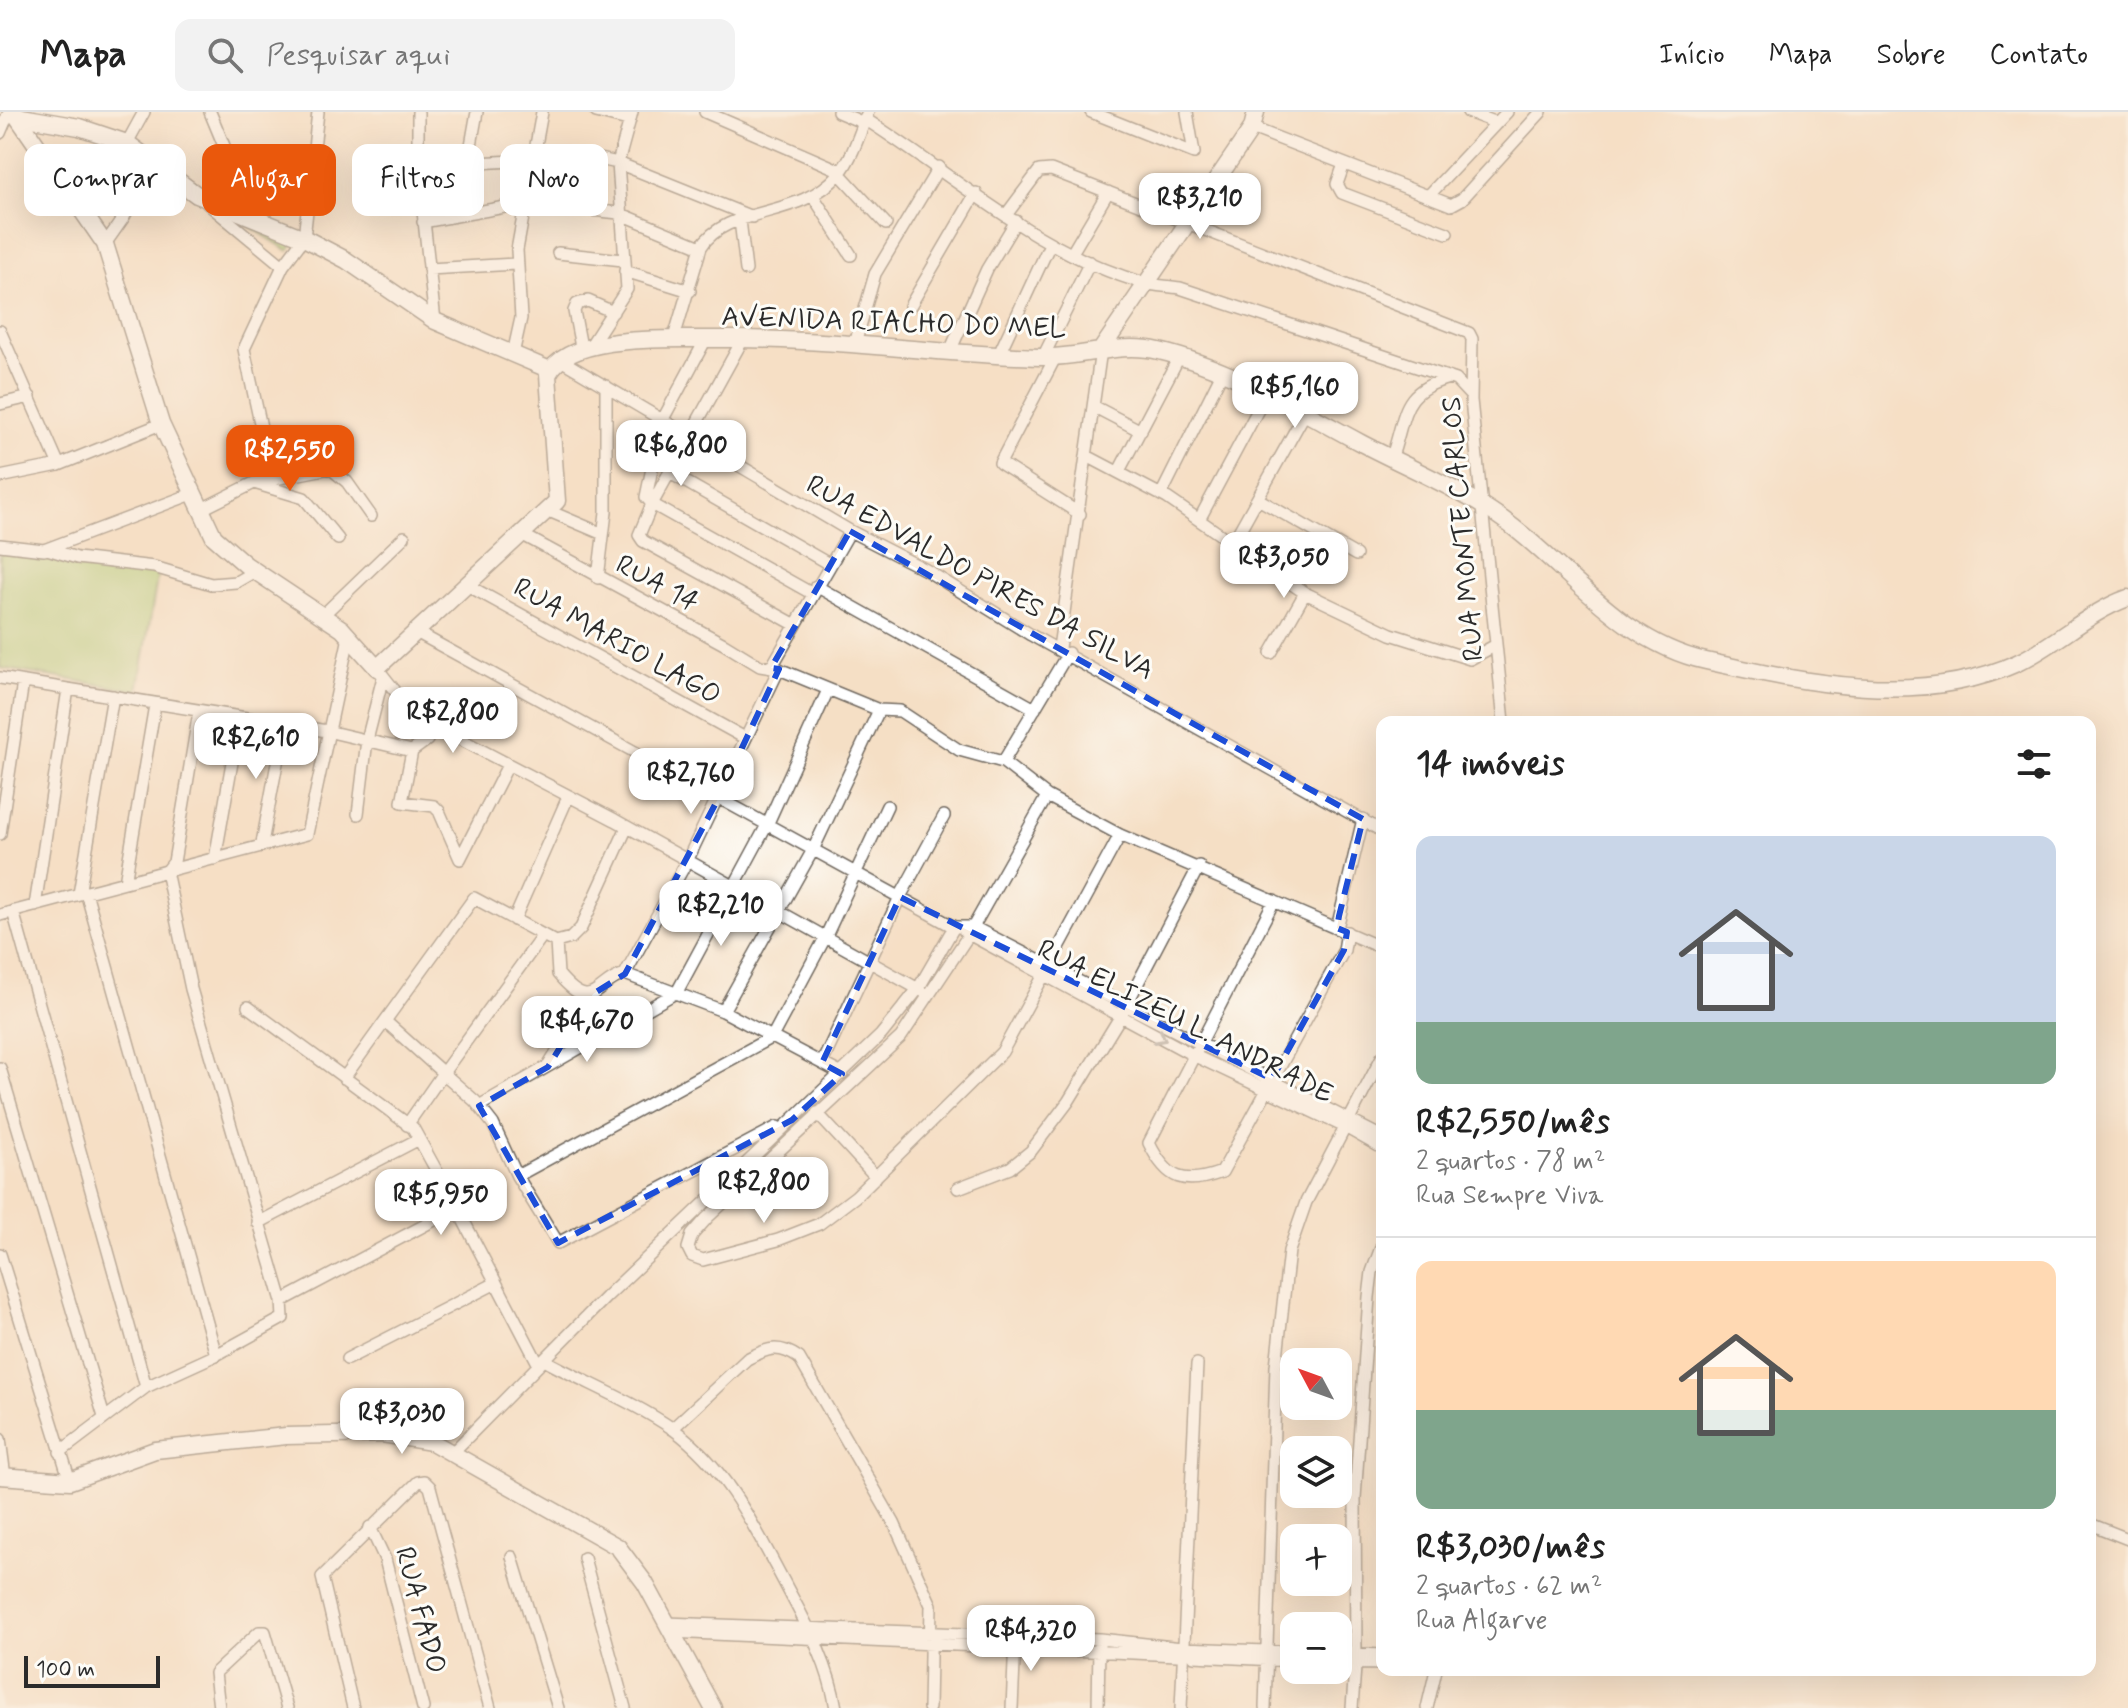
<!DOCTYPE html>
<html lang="pt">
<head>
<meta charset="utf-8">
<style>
	:root { --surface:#fff; --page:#f2f2f2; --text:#222; --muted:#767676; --line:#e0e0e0; --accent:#ea580c }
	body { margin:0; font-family:Mynerve,sans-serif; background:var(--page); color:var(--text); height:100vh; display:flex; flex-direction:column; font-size:30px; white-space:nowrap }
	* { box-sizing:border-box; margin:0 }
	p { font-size:26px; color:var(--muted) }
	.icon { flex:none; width:44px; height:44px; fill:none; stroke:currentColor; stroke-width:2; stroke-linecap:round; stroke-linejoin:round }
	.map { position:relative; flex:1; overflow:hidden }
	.details { position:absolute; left:1376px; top:604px; width:720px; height:960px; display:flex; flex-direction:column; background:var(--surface); border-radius:16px; box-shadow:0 8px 32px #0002 }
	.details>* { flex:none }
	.top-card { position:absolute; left:24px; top:32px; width:760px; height:72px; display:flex; gap:16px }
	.needle { width:52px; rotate:311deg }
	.controls { position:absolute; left:1280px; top:1236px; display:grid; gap:16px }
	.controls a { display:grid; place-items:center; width:72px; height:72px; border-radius:16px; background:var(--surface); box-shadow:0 8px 32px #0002; font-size:40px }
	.scale { position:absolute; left:24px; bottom:20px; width:136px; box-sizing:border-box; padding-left:8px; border:4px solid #2b2b2b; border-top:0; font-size:22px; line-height:28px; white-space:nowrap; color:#2b2b2b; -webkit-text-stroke:6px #fdfcf7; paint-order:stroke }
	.price { position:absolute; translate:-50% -68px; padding:0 18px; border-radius:16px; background:#fff; color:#222; font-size:26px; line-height:52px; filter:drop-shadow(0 2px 4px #0008) }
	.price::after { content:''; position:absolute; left:50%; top:48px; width:24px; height:18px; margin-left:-12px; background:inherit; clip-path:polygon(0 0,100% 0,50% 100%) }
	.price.current { background:var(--accent); color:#fff }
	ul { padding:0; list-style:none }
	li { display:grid; align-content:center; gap:16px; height:424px; padding:0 40px }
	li+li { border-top:2px solid var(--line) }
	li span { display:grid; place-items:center; height:248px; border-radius:16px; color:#555 }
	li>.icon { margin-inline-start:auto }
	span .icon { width:144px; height:144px; fill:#fffc; stroke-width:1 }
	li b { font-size:34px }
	h2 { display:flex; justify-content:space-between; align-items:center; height:96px; padding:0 40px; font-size:34px }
	.tag { padding:0 28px; border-radius:16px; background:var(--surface); box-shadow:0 8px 32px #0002; font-size:28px; line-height:72px }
	.tag.current { background:var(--accent); color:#fff }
	header { display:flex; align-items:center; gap:48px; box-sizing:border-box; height:112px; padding:0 40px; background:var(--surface); border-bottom:2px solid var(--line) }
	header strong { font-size:38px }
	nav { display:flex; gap:44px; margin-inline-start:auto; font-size:28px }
	.search { width:560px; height:72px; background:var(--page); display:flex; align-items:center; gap:20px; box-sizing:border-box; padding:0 28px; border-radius:16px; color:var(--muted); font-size:30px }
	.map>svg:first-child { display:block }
	.green { fill:#a9cd77; stroke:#6a7c51; stroke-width:2 }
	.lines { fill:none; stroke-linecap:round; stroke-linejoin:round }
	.street-casing { stroke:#726a61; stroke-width:14 }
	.secondary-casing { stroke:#726a61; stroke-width:19 }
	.street { stroke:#fff; stroke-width:11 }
	.secondary { stroke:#fff; stroke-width:16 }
	.oneway { stroke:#a0a0a0 }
	.marked { fill:none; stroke:#1d4ed8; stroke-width:6; stroke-dasharray:16 10; stroke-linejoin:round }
	.labels { text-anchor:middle; stroke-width:6; stroke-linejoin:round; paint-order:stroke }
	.street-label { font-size:28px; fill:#2b2b2b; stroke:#fdfcf7 }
</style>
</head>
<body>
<header>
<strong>Mapa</strong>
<div class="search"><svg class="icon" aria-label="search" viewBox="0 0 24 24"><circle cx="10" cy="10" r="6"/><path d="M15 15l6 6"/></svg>Pesquisar aqui</div>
<nav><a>Início</a><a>Mapa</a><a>Sobre</a><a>Contato</a></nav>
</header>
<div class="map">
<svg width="2128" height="1596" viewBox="0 0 2128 1596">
	<rect width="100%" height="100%" fill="#fdfcf7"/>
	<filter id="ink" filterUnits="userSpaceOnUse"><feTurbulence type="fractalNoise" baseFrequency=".0125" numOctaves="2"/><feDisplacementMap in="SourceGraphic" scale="16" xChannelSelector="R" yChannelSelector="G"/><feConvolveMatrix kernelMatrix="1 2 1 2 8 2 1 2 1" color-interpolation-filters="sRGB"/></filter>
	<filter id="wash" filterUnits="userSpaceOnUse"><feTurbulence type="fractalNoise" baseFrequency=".006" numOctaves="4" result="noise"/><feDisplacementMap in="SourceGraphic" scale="32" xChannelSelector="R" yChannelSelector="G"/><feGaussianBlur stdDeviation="1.8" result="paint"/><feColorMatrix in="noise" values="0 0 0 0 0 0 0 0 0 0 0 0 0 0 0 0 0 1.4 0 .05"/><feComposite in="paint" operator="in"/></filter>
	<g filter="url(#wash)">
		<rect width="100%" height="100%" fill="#f5dfc5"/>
		<path class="green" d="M227,100l70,26 -8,13z
			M0,437l158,24 -20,118 -138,-23z"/>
	</g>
	<g filter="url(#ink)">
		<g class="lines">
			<defs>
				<path id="street" d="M210,0l43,104
					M418,0v54l17,155
					M596,0l32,8
					M705,0l136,59
					M838,0l26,11
					M1091,0l103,41
					M1187,0l7,41
					M1468,0l29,11
					M865,7c90,57 175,135 279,164 11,3 24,3 36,5l276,92 15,16
					M1252,16l199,77 11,-6 79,-87
					M0,21l9,-21
					M127,31l17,-31
					M580,43l38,8 134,54
					M468,50l9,-50
					M1344,52l-7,20 5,9 105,40
					M418,54l116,-6
					M839,61l47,51
					M1430,82l77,-82
					M813,84l38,59
					M207,91l76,63
					M572,96l47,5 82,34
					M1006,103l33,-44 12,-1 418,163 3,6 -1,61 33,322
					M740,108l6,50
					M423,110l103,-19
					M105,132l19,-27 30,-56
					M558,141l65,7
					M1072,141l36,-61
					M429,157l86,-5
					M625,159l65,20
					M910,194l66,-113
					M0,219l59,134
					M706,227l-44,82 -16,76 6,7 159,89
					M743,227l-91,165 -13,31 4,6 151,83
					M673,229l28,-94c27,-43 98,-26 138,-73 14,-17 21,-42 29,-62
					M855,232l20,-70 64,-107
					M591,233l36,-56 -9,-126 14,-51
					M581,235l-7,-36 3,-7 11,-3 25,11
					M950,239l37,-82 29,-48
					M513,242l8,-36 -4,-68 25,-138
					M999,242l51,-110
					M1043,245l47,-95
					M1055,246l-55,105 80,51
					M559,247l291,172 76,39 105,65 351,196
					M0,292l30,-7
					M1095,295l46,24
					M1087,344l80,42 138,95 86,41 79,25 26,-14
					M1391,347c16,-44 8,-67 58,-81
					M1119,359l60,-114
					M670,361l159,91
					M0,365l59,-12 102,-41
					M272,366l-28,-129 39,-83 21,-28 14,-126
					M254,371l50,15 34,41
					M1161,383l61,-122
					M1258,387l98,56
					M200,398l54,-27 76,-15 17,14 24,34
					M549,399l54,23
					M1199,408l68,-127
					M523,423l201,109 36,22 19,3 100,41 21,1 59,39 44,12 44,34 73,39 262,113
					M1232,432l73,-131
					M0,433l44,5 148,-56
					M47,437l30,9 77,9 57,17 25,-2 19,-11
					M598,466l8,-66v-126
					M467,473l278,153
					M816,474l219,123
					M323,503l81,-78
					M418,521l536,294h19l409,210
					M1059,536l42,-298
					M1271,541l34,-60
					M377,556l34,43 24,15 180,94 307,171
					M771,556l79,-137
					M0,566l327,53 85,20
					M412,639l-10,51 32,4 5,5 21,48 48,-94
					M412,639l15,-11 8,-14
					M1003,650l65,-109
					M1047,684l-79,140 -67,101 -194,181 -15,17 -4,13 4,8 11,4 75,-20 41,-16 37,-28 146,-144 118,-217
					M358,702l9,-74 16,-63
					M0,722l23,-152
					M262,731l22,-117
					M215,747l25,-142
					M166,759l25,118 91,312 1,17 -67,37
					M167,759l7,-9 25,-150
					M125,770l30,-177
					M79,782l34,-198
					M1274,789l-125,242c18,37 35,43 73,29l122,-222 3,-18
					M35,794l33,-217
					M13,799l133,476
					M0,803l307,-81 42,-197
					M514,808l54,-123
					M1337,816l26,-109
					M965,820l228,123 152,72 37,21
					M543,823l-100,138 32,28 18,23 24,52 41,67 219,-116
					M556,830l15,-4 10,-10 46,-101
					M625,862l62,-113 92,-192
					M248,895l165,121 44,80
					M723,899l90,-161 66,-140
					M822,951l78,-166 44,-81
					M549,953l44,-71
					M0,956l104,349
					M344,966l41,-57
					M479,994l198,-114 90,-167 61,-135
					M817,1001l59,64
					M407,1013l36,-52 -58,-52 89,-123 82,44 2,32c36,43 37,8 67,0l98,37 119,63
					M517,1064l255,-139 53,-99 62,-132
					M958,1076l52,-20 21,-17 37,-49 52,-85 79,-151
					M258,1111l161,-84
					M0,1142l70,227
					M282,1189l175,-93 82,157
					M347,1247l149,-76
					M544,1248c42,23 90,42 129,69 53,39 80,95 110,151 22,42 45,80 53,128
					M672,1317l75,-70c20,-11 32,-15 52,-1l95,165 37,82 -2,103
					M0,1327l5,38
					M60,1340l86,-65 70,-32 -130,-463
					M453,1340l153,-155 275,-262 37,-46 36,-62
					M2090,1412l38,15
					M370,1415l15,32 38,149
					M512,1445l46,151
					M584,1446l41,150
					M666,1511l434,16 82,9 112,4
					M670,1520l507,23
					M1338,1541l44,2
					M1194,1544l100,5
					M1338,1551l44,1
					M219,1596l-4,-35 44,-41h6l22,76
					M353,1596l-31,-131 96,-95 6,-1 6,6 60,221
					M1012,1596l3,-67
					M1098,1596l1,-63
					M1181,1596l16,-344
					M1265,1596l11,-342 13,-115 17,-49 76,-145
					M1352,1596l4,-54 -1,-156 14,-201 3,-25 10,-27
					M1427,1596l9,-38"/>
				<path id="secondary" d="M14,0l91,132 56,180 53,113 32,28 96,64 35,39 180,-167 -9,-126c20,-44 131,-35 176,-36 105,-1 211,15 316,18 40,2 78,-16 119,-6 72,17 138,58 202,92 40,21 83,39 122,63 77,47 130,135 223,155 100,22 214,46 311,2 39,-18 71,-51 111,-65
					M16,4l63,11 48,16 70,52 107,43 42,22 89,61 115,49
					M1101,238l151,-222 4,-16
					M0,1364l70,5 85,-31 131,-14 96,-2 50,8 186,105 27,36 68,125"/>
			</defs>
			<use href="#street" class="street-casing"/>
			<use href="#secondary" class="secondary-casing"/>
			<use href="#street" class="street"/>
			<use href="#secondary" class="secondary"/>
		</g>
		<defs><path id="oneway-chevron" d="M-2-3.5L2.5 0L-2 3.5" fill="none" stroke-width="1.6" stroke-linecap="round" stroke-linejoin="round" transform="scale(2)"/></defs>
		<use class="oneway" href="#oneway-chevron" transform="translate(1161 926) rotate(27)"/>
	</g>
	<path d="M0 0H2128V1596H0ZM850,419l513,288 -24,97 -2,12 10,4 -3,18 -72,129 -372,-182 -78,166 20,11 -50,46 -234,123 -79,-137 69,-39 45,-73 32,-20 93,-175 61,-130 -8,-1z" fill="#f5dfc5" fill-opacity=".55" fill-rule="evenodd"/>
	<path class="marked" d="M850,419l513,288 -24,97 -2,12 10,4 -3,18 -72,129 -372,-182 -78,166 20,11 -50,46 -234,123 -79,-137 69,-39 45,-73 32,-20 93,-175 61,-130 -8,-1z"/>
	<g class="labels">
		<g class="street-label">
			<text transform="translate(894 209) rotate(2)" y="10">AVENIDA RIACHO DO MEL</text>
			<text transform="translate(1461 417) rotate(-95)" y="10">RUA MONTE CARLOS</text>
			<text transform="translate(981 464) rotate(29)" y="10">RUA EDVALDO PIRES DA SILVA</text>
			<text transform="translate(658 470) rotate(28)" y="10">RUA 14</text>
			<text transform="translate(618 528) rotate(29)" y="10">RUA MARIO LAGO</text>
			<text transform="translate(1186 908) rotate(27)" y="10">RUA ELIZEU L. ANDRADE</text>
			<text transform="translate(422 1498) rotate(75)" y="10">RUA FADO</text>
		</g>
	</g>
</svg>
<div class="controls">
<a><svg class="needle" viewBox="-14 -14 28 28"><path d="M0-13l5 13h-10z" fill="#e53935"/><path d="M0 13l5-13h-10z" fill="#767676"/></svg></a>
<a><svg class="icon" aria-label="layers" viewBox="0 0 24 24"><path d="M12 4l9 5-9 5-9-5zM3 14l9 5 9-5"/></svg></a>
<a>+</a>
<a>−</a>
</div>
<div class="scale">100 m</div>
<b class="price" style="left:1200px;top:129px">R$3,210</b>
<b class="price" style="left:1295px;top:318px">R$5,160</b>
<b class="price" style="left:681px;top:376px">R$6,800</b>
<b class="price current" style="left:290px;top:381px">R$2,550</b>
<b class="price" style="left:1284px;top:488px">R$3,050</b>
<b class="price" style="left:453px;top:643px">R$2,800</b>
<b class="price" style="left:256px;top:669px">R$2,610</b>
<b class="price" style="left:691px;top:704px">R$2,760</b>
<b class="price" style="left:721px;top:836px">R$2,210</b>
<b class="price" style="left:587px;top:952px">R$4,670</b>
<b class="price" style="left:764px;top:1113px">R$2,800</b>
<b class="price" style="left:441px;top:1125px">R$5,950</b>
<b class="price" style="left:402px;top:1344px">R$3,030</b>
<b class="price" style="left:1031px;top:1561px">R$4,320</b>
<div class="top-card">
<a class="tag">Comprar</a>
<a class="tag current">Alugar</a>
<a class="tag">Filtros</a>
<a class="tag">Novo</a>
</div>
<section class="details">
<h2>14 imóveis<svg class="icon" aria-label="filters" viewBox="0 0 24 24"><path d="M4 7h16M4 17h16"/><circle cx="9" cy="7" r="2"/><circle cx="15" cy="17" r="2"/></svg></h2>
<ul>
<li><span style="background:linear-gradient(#c9d6e8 75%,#7fa58c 0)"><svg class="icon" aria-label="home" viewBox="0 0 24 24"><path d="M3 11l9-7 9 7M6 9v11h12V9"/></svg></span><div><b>R$2,550/mês</b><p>2 quartos · 78 m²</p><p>Rua Sempre Viva</p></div></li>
<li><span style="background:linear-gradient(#ffd9b3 60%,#7fa58c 0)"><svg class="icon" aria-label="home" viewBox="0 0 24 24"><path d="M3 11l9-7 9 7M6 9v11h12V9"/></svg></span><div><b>R$3,030/mês</b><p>2 quartos · 62 m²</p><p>Rua Algarve</p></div></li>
</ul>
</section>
</div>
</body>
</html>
